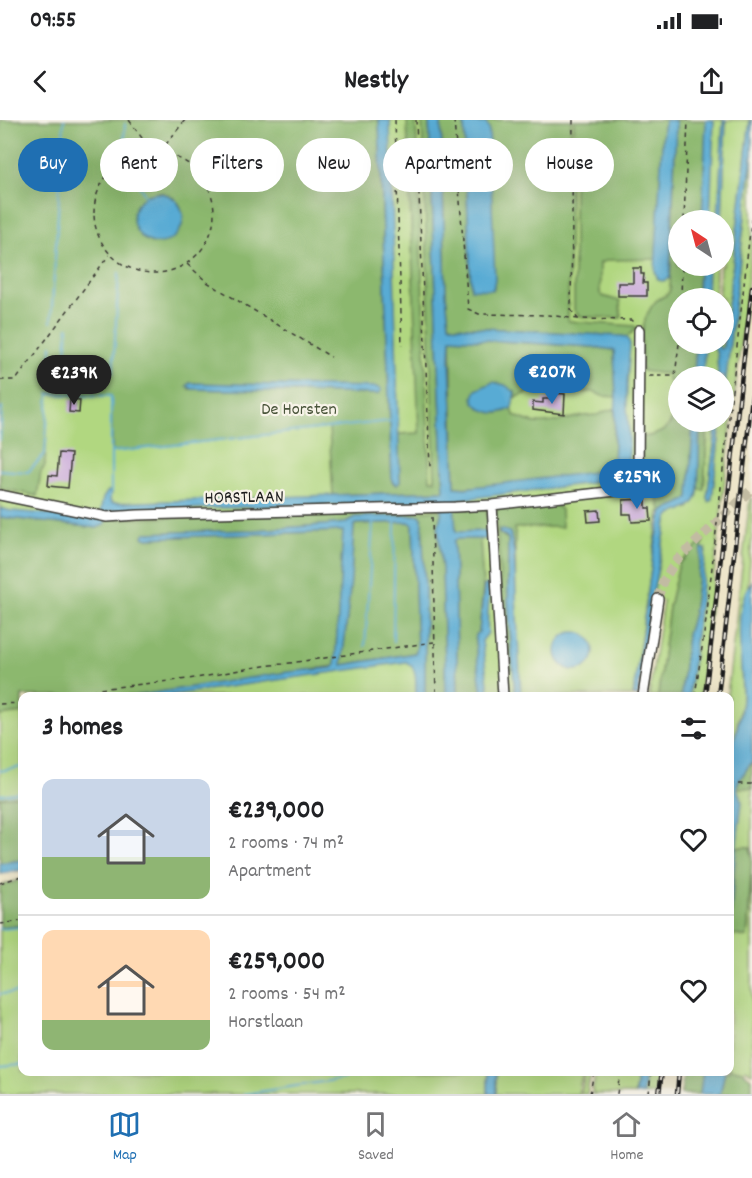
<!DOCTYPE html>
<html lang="en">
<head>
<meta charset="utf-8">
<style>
	:root { --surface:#fff; --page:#f2f2f2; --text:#202124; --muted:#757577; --line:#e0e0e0; --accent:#1f6fb2 }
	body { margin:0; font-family:Dekko,sans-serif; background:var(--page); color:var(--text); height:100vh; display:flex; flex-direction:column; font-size:22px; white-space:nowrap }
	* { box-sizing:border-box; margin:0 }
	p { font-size:20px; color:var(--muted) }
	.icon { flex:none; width:33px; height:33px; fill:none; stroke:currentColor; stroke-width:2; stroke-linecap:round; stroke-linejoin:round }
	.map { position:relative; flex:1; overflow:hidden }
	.sheet { position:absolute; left:18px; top:572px; width:716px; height:384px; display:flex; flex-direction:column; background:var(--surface); border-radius:12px; box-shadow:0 6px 24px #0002 }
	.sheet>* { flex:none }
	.guide { position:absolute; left:18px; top:18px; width:717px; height:54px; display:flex; gap:12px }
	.needle { width:39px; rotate:324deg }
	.tools { position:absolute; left:668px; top:90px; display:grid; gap:12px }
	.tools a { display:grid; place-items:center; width:66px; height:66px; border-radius:50%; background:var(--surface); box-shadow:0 6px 24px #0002; font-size:30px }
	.price { position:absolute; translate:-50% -51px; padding:0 14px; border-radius:21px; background:var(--accent); color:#fff; font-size:20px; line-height:39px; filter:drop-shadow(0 2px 3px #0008) }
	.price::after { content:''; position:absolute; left:50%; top:36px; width:18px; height:14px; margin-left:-9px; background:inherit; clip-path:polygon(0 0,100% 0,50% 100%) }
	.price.on { background:#222; color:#fff }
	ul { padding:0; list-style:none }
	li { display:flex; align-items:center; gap:18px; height:150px; padding:0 24px }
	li+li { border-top:2px solid var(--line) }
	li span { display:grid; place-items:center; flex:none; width:168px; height:120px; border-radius:12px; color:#555 }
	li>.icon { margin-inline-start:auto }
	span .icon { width:72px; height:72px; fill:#fffc; stroke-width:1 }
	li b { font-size:26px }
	h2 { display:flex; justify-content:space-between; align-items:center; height:72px; padding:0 24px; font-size:26px }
	.chip { padding:0 21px; border-radius:27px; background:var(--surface); box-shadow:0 6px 24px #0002; font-size:21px; line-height:54px }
	.chip.on { background:var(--accent); color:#fff }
	.status { display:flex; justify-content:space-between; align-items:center; height:42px; padding:0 30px; background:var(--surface); direction:ltr }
	.status svg { height:16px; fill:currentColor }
	header { display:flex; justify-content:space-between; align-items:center; height:78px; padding:0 24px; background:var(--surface); font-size:27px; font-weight:700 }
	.tab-bar { display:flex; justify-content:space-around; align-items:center; height:84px; border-top:2px solid var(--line); background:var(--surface); font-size:16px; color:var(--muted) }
	.tab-bar a { display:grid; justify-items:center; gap:3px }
	.tab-bar .on { color:var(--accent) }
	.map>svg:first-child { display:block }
	.green { fill:#b1d780; stroke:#667a4e; stroke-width:1.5 }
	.forest { fill:#8cb86e; stroke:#546a45; stroke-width:1.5; fill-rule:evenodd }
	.water { fill:#59abd4; stroke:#3a6478; stroke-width:1.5; fill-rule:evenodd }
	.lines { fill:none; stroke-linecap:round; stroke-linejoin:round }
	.stream { stroke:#59abd4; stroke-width:2 }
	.building { fill:#caabda }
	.minor-tunnel { stroke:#c2bba2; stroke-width:9; stroke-dasharray:9 4.5; stroke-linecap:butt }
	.minor-casing { stroke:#3b3a35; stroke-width:12 }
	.path { stroke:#3b3a35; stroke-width:1.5; stroke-dasharray:4.5 4.5; stroke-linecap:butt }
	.minor { stroke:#fff; stroke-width:9 }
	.rail-casing { stroke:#1c1c1c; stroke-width:4.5 }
	.rail { stroke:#f7f3e8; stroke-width:2; stroke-dasharray:7; stroke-linecap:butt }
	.labels { text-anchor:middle; stroke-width:4.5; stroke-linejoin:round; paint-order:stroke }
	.park-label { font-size:18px; fill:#49543a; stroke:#f7f3e8 }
	.street-label { font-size:18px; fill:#1c1c1c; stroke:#f7f3e8 }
</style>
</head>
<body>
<div class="status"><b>09:55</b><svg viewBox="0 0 49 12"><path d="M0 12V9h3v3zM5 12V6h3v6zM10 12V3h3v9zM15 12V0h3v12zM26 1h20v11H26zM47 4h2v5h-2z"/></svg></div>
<header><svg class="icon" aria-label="back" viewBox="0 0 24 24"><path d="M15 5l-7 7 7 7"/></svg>Nestly<svg class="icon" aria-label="share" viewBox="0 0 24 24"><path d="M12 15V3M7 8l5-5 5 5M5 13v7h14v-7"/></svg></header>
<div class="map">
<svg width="752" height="974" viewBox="0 0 752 974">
	<rect width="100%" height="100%" fill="#f7f3e8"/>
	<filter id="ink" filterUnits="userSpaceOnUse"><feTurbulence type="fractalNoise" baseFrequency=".0167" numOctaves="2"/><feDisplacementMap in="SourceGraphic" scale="12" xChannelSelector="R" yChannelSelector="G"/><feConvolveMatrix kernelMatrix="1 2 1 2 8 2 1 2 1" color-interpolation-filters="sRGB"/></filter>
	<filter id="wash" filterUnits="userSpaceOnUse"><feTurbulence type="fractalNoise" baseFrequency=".008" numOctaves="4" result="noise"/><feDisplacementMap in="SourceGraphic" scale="24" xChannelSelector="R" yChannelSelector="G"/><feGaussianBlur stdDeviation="1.35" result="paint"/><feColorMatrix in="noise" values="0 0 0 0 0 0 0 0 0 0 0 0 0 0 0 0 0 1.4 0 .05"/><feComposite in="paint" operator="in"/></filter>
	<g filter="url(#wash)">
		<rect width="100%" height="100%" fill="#ece3c4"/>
		<path class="green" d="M0,0h723l-5,100h-40v46h38l-1,32h-37v46h35l4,11 1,21h-40v46l10,74 -29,16 -26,184h-611v161l-22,3z
			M726,0h24l-27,227 -3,2 -3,-5h6v-46h-4l1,-32h3l-1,-46z
			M752,36v88l-52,452h-11l17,-147 -4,-1 1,-6 -24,22 -10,43 -11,89h-9l14,-95 -11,-3 16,-81 7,-5 14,-4 9,-15v-4l6,-1 4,-66h9l-10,76 5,1 9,-77h2v-18z
			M750,378l2,1v37l-4,50 -8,34 2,82 -9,42 -4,6v-54h-2z
			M752,613v124l-2,-10h-14c2,-15 -2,-29 -1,-44 1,-25 9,-46 17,-70z
			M752,755v198l-7,-4 -3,2 -13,-3 1,-134 17,3z
			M22,805v146h466v23h-488v-166z
			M496,951h87l-5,23h-82z
			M585,951h6l-4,23h-6z
			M596,951h41l-2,23h-43z
			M645,951h12l-3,23h-11z"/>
		<path class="forest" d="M0,0h379l13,362 2,2 6,-2 -2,-48 21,-1 -12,-313h9l14,360h5l-13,-360h7l15,371 -111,4 -4,-67 -217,24 -1,-56 -62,-2 -4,72 -4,6 -4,24 -37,-8zM159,72c21,4 28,20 21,38l-28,13c-19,-7 -23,-26 -12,-42zM190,263l9,1 179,10 -186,-5h-3z
			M441,0h130l-3,201 66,5 3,2 -10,9 -174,-11 -4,-2 -3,-30zM464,3l23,1 2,5 5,159 -23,1z
			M574,0h92l-3,7 -7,132 -47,1 -9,3v30l2,3 18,5 1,17 -37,-1 -6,-2 -4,-5z
			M674,0h32v12l-4,88h-24v46h21l-1,32h-20v46h18l-2,32h-16v46h15l-4,75c-8,9 -20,8 -27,16l-6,-19 -14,-15v-42c41,-4 34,-33 25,-63l-25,-3c0,-24 -4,-51 14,-70 5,-5 11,-3 14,-11l6,-166z
			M451,218l141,9 22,3 2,47 -14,-1 -7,-4h-13l-13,-3h-33l-21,9v-6l-33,17 16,4 14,-5 2,7c25,14 38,7 64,2 7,-2 13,-1 19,-2 7,-2 10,-6 18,-6l-2,58c-7,6 -145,23 -158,20z
			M700,302h8l-4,67h-6z
			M550,382l5,1 6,7 1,17 -47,1 1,87 -2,-64 -4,-19 -11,-1v2l9,6v63l5,67 -8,1 -9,-158 4,-5z
			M454,388l32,2 3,13 -4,8 -29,1z
			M442,390l-4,19 4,40 4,127h-21v-108l-3,-70 -3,-3 -64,2 -11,6 -8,1 -82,6 -109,3 -2,3 2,2 198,-7 -8,135 -201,30h-112v17l-22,3v-199l97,11 12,-17 -1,8z
			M409,402l4,3 4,123 -2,5 -73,12 9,-86 3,-53 2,-2z
			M457,419h23l3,49 -4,44 -3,3 -1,6 7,55h-24l-4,-155z
			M703,421l-10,73 -6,21 -6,61h-23l11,-89 10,-43z
			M752,641v27h-15l1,-6z
			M22,675v65l-22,3v-65z
			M736,727h14l2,10 -5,80 -17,-3z
			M22,759v46l-22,3v-42z
			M729,948l13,3 10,8v15h-32l5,-23h4z
			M684,951h19l-3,23h-19z"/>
		<path class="water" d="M379,0h11l10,362 -3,3 -5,-3z
			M429,0h12l5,174 3,30 4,2 169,10 5,1 3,7c-1,20 -4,41 -3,61 1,20 7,58 -6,74l-164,21 -3,3 2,29 29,-1 5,3v5h-33l-3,2 4,155h-12l-4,-127 -4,-40 4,-19 -7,-8 -326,9 -5,14 -7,3 -97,-11v-9l11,3 88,7 4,-20 5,-7 3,1 -1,8 2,3 332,-12zM451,218l141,9 22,3 2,47 -3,70 -3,2 -8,2 -137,17 -10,-1 -5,-129z
			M666,0h8l2,3 -6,150v5l-7,3 -5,-1 -3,-9 8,-144z
			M706,0h8l-4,100h-8z
			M723,0h3l-4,100h-4z
			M750,0h2v36l-29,248v-28h-5l-1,-21 -4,-11h4l3,5 3,-2z
			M464,3h22l3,6 6,150 -2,11 -22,-1z
			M133 98a25 25 0 1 1 50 0a25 25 0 1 1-50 0Z
			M699,146h9l-1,32h-9z
			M696,224h9l-2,32h-9z
			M493,262l12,3 10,7 -3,16c-14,8 -28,6 -38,-6l-1,-5 3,-7z
			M190,263l186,4 5,2v2l-3,3h-7l-179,-5 -5,-3z
			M693,302h7l-2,71c-4,18 -18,15 -30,24l-16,81 -14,98h-5l20,-141 9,-42c7,-8 19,-7 27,-16z
			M717,302h4l-9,77 -3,3 -2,-4z
			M420,395l2,3 3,70v108h-9c-1,-12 3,-28 -10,-34l-242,34h-30l154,-24 43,-4 4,-2 8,-135 -199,7 -1,-2 2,-3 109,-3 82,-6 8,-1 11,-6zM409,402l4,3 4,123 -2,5 -73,12 9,-86 3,-53 2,-2z
			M499,410h4l7,2 4,20 7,144h-6l-7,-94v-63l-2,-3 -6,-2z
			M702,428l4,1 -17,147h-8l6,-61 6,-21z
			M752,461v180l-14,21 -1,6 5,14 -9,72 -4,67v63v-254l4,-6c4,-14 8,-30 9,-45 2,-32 -12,-92 10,-118z
			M487,464l2,2c1,17 -3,31 -1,47l-6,8 8,55h-8l-7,-55 1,-6 3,-3 5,-46z
			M556 531a19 19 0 1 1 38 0a19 19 0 1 1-38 0Z
			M22,740v10l-22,4v-11z
			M488,951h8v23h-8z
			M637,951h8l-2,23h-8z
			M703,951h22l-5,23h-20z"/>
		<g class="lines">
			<path class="stream" d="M123,37l2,-33
				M128,49l18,27
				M51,202l13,-202
				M51,250l1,-25
				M65,250l3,-43
				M113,252l6,-99
				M0,320l2,-33
				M112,332l278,-31
				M0,350l28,2 17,-18 4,-60 62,2v96
				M393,522l2,-120
				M365,526l8,-125
				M0,651l22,-4
				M0,675l22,-3
				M0,809l22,-2
				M0,874l22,-2
				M0,946l22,-2
				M244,974l149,-23"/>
		</g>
		<g id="blocks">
			<path class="building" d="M633,148h8v6h3l-1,9h4v13h-29v-13h15z
				M553,273l12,1 -1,20 -31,-4v-8l10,1v-4h10z
				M70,279l10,1 -1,13 -10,-1z
				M59,333l12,1 -3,34 -20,-2 1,-11 8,1z
				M646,379v9h4l1,13 -19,1 -1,-8h-8v-14z
				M599,390l1,11 -12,1 -1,-11z"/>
		</g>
	</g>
	<g filter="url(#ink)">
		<use href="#blocks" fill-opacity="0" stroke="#3b3a35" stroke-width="1.5"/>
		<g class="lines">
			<path class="minor-tunnel" d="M658,479l5,-18 14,-21 75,-71"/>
			<defs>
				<path id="minor" d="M0,375l107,22 31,-2 317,-8 37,-2 133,-15 11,-7 2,-8 1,-145
					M492,385l11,191
					M643,576l15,-97"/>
			</defs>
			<use href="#minor" class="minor-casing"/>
			<path class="path" d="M129,0l23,32
				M395,0l7,226
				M416,0l14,347
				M454,0l14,189 11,5 69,1 30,4
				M573,0l-2,190 7,9 53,1 2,2
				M160,32l25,-32
				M94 93a60 60 0 1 1 120 0a60 60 0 1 1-120 0Z
				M684,100l4,-100
				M187,144l20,18 124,75
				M681,178l1,-32
				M649,256h26l4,-32
				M0,260h16l93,-125
				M432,397l4,179
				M56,576c46,-9 93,-12 139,-18 29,-4 58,-12 88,-14l151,-22
				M695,576l11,-76 46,-406
				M0,584l22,-1
				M729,664h23
				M0,763l22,-7
				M0,804l22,-3
				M590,974l4,-23
				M617,974l3,-23
				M649,974l2,-23"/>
			<use href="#minor" class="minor"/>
			<defs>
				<path id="rail" d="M705,576l47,-409
					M718,576l34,-300
					M659,974l3,-23
					M677,974l2,-23"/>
			</defs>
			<use href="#rail" class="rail-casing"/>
			<use href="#rail" class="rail"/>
		</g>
	</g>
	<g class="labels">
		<g class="park-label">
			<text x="299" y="294">De Horsten</text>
		</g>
		<g class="street-label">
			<text transform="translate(244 376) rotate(-1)" y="6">HORSTLAAN</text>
		</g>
	</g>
</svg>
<div class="tools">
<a><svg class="needle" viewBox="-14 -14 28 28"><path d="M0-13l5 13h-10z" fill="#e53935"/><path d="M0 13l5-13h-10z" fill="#757577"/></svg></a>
<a><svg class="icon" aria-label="locate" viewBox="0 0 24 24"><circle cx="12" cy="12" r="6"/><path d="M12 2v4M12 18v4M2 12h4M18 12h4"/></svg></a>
<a><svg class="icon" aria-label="layers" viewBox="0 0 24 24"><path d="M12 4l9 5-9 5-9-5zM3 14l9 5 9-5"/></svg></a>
</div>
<b class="price" style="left:552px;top:285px">€207K</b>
<b class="price on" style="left:74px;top:286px">€239K</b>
<b class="price" style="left:637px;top:390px">€259K</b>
<div class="guide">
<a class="chip on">Buy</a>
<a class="chip">Rent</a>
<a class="chip">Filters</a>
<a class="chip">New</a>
<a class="chip">Apartment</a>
<a class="chip">House</a>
</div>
<section class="sheet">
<h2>3 homes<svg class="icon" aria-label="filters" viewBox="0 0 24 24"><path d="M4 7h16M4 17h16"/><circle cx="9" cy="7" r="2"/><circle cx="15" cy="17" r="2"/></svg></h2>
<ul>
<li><span style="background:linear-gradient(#c9d6e8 65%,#8fb573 0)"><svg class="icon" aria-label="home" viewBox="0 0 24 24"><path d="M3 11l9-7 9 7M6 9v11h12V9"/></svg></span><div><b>€239,000</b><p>2 rooms · 74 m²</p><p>Apartment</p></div><svg class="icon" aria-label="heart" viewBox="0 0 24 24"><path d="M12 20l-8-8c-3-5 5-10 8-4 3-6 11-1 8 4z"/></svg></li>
<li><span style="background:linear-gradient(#ffd9b3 75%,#8fb573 0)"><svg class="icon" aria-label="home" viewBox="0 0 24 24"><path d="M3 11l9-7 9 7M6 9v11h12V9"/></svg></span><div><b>€259,000</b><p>2 rooms · 54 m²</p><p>Horstlaan</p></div><svg class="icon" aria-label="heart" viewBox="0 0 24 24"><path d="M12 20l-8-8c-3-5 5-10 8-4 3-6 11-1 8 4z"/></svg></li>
</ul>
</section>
</div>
<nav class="tab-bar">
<a class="on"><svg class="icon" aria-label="map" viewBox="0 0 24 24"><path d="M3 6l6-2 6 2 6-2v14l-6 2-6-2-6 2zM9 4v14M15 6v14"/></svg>Map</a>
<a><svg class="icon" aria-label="saved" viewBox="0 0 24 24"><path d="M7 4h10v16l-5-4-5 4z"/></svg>Saved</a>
<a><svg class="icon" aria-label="home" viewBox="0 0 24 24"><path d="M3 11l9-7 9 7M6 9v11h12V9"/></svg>Home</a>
</nav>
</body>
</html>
